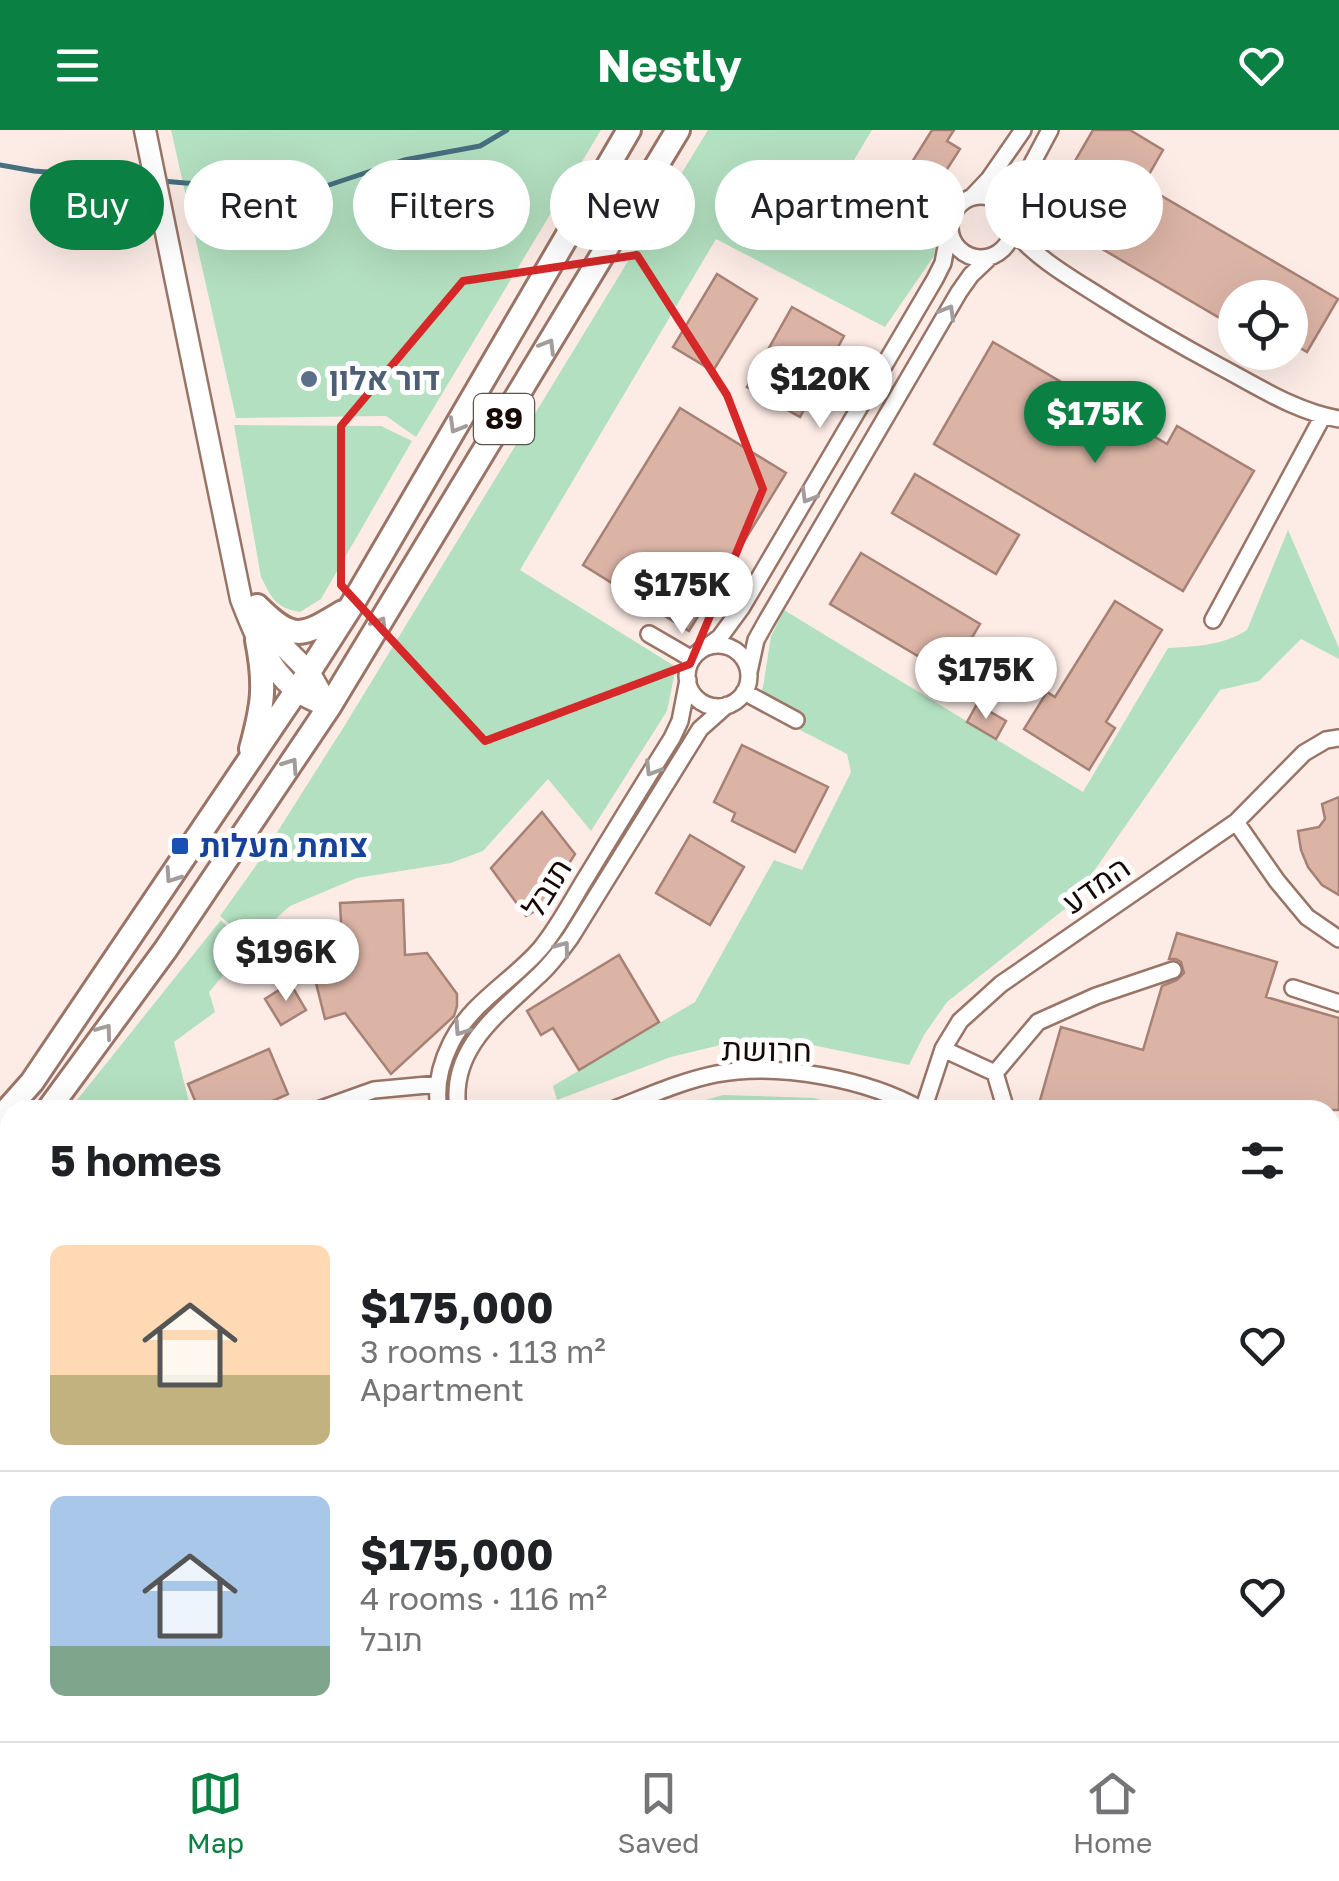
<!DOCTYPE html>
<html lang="en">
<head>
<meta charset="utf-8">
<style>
	:root { --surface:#fff; --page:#f6f6f6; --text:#202124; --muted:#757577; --line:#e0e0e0; --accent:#0b8043 }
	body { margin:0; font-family:"Golos Text",Heebo,sans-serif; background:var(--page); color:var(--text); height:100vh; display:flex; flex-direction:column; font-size:38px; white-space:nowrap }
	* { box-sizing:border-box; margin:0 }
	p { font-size:32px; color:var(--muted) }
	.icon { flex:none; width:55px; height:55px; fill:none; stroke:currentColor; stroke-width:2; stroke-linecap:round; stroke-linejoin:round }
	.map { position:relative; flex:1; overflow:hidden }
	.details { position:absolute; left:0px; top:970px; width:1340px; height:642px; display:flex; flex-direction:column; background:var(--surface); border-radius:30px 30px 0 0; box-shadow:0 10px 40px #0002 }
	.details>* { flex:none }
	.top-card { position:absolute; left:30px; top:30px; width:1280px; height:90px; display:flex; gap:20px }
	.buttons { position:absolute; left:1218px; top:150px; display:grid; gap:20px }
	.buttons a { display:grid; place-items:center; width:90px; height:90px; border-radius:50%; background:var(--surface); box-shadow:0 10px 40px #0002; font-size:50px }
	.price { position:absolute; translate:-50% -85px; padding:0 22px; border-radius:35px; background:#fff; color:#222; font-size:32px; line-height:65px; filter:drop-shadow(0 2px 5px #0008) }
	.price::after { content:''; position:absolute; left:50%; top:60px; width:30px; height:22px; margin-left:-15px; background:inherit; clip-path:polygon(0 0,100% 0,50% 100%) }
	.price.current { background:var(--accent); color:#fff }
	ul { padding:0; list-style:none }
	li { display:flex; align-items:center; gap:30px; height:250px; padding:0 50px }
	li+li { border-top:2px solid var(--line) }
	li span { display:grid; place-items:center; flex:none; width:280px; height:200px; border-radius:15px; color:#555 }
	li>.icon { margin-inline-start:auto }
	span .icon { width:120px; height:120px; fill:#fffc; stroke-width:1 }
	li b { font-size:42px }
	h2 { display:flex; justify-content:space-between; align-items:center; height:120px; padding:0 50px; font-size:42px }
	.chip { padding:0 35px; border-radius:45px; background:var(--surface); box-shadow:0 10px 40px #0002; font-size:35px; line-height:90px }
	.chip.current { background:var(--accent); color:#fff }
	header { display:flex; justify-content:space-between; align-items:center; height:130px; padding:0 50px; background:var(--accent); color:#fff; font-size:45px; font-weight:700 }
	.dock { display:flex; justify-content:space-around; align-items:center; height:140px; border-top:2px solid var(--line); background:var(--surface); font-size:28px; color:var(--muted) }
	.dock a { display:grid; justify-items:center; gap:5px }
	.dock .current { color:var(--accent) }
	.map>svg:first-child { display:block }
	.green { fill:#b3e0c0 }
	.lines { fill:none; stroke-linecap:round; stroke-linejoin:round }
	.stream { stroke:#466f7f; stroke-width:5 }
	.building { fill:#dbb4a6; stroke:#a68174; stroke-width:2.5 }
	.minor-casing { stroke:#997568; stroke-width:20 }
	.major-casing { stroke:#997568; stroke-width:25 }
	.highway-casing { stroke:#997568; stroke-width:28 }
	.minor { stroke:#fff; stroke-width:15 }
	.major { stroke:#fff; stroke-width:20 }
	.highway { stroke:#fff; stroke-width:22 }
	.oneway { stroke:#a29d9b }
	.marked { fill:none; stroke:#d62828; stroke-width:8; stroke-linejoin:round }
	.service-dot { fill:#5c6f8a; stroke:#fff; stroke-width:4 }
	.transit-dot { fill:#1a4fb4; stroke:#fff; stroke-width:4 }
	.labels { text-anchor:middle; stroke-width:10; stroke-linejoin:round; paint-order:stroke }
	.shield { fill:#fff; stroke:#5c5350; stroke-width:2.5 }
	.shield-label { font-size:30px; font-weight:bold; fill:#160905 }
	.service-label { font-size:32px; font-weight:bold; fill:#4e5e75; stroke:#fff; text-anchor:start }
	.transit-label { font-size:32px; font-weight:bold; fill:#164399; stroke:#fff; text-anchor:start }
	.street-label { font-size:32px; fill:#160905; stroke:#fff }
</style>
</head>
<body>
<header><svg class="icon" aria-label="menu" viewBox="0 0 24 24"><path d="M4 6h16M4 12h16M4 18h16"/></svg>Nestly<svg class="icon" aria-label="heart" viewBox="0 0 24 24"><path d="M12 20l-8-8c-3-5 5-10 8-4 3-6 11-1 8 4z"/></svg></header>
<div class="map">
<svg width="1339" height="1611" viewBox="0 0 1339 1611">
	<rect width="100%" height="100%" fill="#fdece6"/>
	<path class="green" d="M171,0h430l-185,307 -30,-21 -150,2z
		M708,0h164l-21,35 91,45 -8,46 -49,71 -169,-88 -196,331 156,97 -9,44 -76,120 -43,-52 -65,72 -32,12 -94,15 -67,28 -40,36 -30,-26 37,-52 88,-139z
		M234,295l147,1 31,15 -91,158 -21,13c-26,-5 -28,-14 -39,-35z
		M1288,400l51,118v11l-38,-20 -42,42 -39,9 -149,214 -124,98 -23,33 -15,30 -131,-27 -37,2 -70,17 -114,43 -4,-14 142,-84 79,-142 28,10 49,-98 -4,-18 -92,-47 8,-20 8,-51 13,-26 299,182 85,-144c29,-2 54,-2 79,-18z
		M221,790l26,28 -38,44 6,20 -41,30 17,68h-122z
		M723,965l91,3 40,12h-185z
		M10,1050v167l-4,4 -6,-1v-158z
		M0,1430l10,38v134l165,1 6,8h-181v-15l7,-12 -7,-5z
		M546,1603v-1l694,1 -3,8h-688z"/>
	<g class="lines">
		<path class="stream" d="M0,35l34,6 117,9
			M162,51l143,12 99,-33 76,-14 27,-16"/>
	</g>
	<path class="building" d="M932,0h22l-7,11 13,8 -25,39 -28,-18z
		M1093,0h37l33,20 -20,35 195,114 -31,53 -17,-10v-44h-55v29l-160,-94 7,-13 -31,-18z
		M717,144l40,25 -44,72 -40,-24z
		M792,177l52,29 -44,81 -53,-30z
		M993,212l174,102 10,-18 77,45 -71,120 -249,-147z
		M680,278l106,65 -97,158 -106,-66z
		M915,344l104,61 -23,39 -104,-61z
		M861,423l119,71 -30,51 -120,-71z
		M1115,471l47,29 -56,92 9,6 -26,42 -65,-41 23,-37 8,5z
		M977,574l29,17 -10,18 -29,-17z
		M742,615l86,42 -33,65 -63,-31 3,-8 -21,-11z
		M1339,667v98l-17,-10 -14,-18 -7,-17 -3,-19 21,-4 6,-8 -3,-15z
		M542,682l33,42 -34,54 -15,8 -35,-48z
		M690,705l54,32 -34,58 -54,-32z
		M403,770l2,55 22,-2 30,41v12l-3,10 -63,58 -46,-61 -20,6 -15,-60 33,2 -3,-58z
		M1177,803l100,29 -11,35 73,21v92h-279l-21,-6 22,-77 82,23 19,-64 15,-6 7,-7 -3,-11 -5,-3h-7z
		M619,825l40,67 -80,48 -26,-42 -12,7 -14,-24z
		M290,853l16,27 -25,15 -16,-26z
		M269,919l19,45 -27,12 2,4h-64l-11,-26z"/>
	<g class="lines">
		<defs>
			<path id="minor" d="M950 97a31 31 0 1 1 62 0a31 31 0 1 1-62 0Z
				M972,67l17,-18 34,-49
				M1011,88l15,-43 24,-45
				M1012,99c26,31 59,49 92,70 38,24 76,46 115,67 38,20 77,46 120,53
				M1213,490l110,-204
				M649,504l43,25
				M687 546a31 31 0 1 1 62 0a31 31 0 1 1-62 0Z
				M705,518l15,-11 22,-30 193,-328 8,-16 7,-38
				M749,542l7,-32 10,-18 193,-330 12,-17 19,-18
				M744,562l52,28
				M1236,692l41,59 30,36 32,22
				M1293,858l46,15
				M943,919l52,24
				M318,980l56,-20 64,-6
				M439,980c-4,-23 2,-47 12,-67 20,-41 62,-62 90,-95 18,-22 31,-48 46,-72 28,-46 56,-92 85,-138l8,-17 8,-41
				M458,980c-9,-60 38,-94 77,-131 14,-12 25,-27 36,-42l129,-208 27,-24
				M612,980c34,-13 69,-29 104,-36 63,-12 151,5 206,36
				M923,980l20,-61 17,-28 41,-37 235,-162 68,-69 22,-13 13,-2
				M1006,980l-11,-37 43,-51 58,-26 77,-26
				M1330,1407l9,-31
				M1330,1578l9,5
				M0,1587l10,2
				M34,1602l10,9
				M290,1602l7,9
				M396,1602l2,9
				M0,1604l5,7"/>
			<path id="major" d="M145,0l96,469c13,33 25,66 53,90 9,8 24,13 35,18
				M262,484l19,30 28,28 20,35
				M0,1295l10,13
				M0,1337l10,13
				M200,1602l7,9
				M232,1602l6,9"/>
			<path id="highway" d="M257,476c36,36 45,31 86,6
				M251,619c12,-44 15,-63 6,-109
				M48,980l118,-161 163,-242 349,-577
				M0,988l32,-36 277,-410 41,-64 279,-478
				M0,1037l10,-11"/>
		</defs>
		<use href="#minor" class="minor-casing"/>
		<use href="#major" class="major-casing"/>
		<use href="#highway" class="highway-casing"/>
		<use href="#minor" class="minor"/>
		<use href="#major" class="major"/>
		<use href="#highway" class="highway"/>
	</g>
	<defs><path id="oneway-chevron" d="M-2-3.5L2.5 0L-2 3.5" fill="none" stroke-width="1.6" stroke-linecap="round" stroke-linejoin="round" transform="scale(2.5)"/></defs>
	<g class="oneway">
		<use href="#oneway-chevron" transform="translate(948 182) rotate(-60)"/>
		<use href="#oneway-chevron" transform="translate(548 216) rotate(-59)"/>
		<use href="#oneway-chevron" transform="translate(456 296) rotate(120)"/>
		<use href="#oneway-chevron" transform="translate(808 366) rotate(120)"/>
		<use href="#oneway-chevron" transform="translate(380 494) rotate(-59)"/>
		<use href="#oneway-chevron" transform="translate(291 635) rotate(-56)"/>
		<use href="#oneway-chevron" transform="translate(652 639) rotate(122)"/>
		<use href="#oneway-chevron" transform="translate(172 746) rotate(124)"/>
		<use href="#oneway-chevron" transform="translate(563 818) rotate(-53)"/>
		<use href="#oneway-chevron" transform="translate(461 899) rotate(124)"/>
		<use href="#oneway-chevron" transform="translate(105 901) rotate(-54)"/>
	</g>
	<path class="marked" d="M637,125l90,140 36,94 -73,175 -205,77 -144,-156v-159l122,-145z"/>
	<circle class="service-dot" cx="309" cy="249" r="10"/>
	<rect class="transit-dot" x="170" y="706" width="20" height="20" rx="5"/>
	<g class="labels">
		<rect class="shield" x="474" y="264" width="60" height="50" rx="8"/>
		<g class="shield-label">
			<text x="504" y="299">89</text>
		</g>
		<g class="service-label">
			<text x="329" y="260">דור אלון</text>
		</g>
		<g class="transit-label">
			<text x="200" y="727">צומת מעלות</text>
		</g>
		<g class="street-label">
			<text transform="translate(1096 755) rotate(-35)" y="11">המדע</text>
			<text transform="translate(547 758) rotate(-58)" y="11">תובל</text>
			<text transform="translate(767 920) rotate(1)" y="11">חרושת</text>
		</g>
	</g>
</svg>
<div class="buttons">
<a><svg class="icon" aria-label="locate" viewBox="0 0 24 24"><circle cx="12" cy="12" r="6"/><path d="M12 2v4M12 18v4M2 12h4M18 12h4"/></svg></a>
</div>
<b class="price" style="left:820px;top:301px">$120K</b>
<b class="price current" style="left:1095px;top:336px">$175K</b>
<b class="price" style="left:682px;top:507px">$175K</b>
<b class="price" style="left:986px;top:592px">$175K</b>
<b class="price" style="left:286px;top:874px">$196K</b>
<div class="top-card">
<a class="chip current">Buy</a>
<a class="chip">Rent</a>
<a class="chip">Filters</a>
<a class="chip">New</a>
<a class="chip">Apartment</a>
<a class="chip">House</a>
</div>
<section class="details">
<h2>5 homes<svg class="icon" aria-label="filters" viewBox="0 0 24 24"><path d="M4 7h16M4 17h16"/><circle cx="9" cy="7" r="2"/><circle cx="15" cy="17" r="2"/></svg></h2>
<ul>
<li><span style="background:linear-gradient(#ffd9b3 65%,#c2b280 0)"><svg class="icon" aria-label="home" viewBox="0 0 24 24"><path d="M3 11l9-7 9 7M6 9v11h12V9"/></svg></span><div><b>$175,000</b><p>3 rooms · 113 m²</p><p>Apartment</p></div><svg class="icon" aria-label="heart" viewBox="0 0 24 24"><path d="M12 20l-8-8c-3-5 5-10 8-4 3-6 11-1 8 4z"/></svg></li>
<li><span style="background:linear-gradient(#a9c7e8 75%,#7fa58c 0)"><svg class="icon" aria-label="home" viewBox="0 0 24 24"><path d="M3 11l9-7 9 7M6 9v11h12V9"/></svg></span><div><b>$175,000</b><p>4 rooms · 116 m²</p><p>תובל</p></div><svg class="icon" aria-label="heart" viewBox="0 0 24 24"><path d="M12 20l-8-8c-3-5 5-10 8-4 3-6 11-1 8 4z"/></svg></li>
</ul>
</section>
</div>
<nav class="dock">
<a class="current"><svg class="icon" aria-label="map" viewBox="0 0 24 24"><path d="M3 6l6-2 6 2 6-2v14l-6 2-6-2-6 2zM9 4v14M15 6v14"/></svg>Map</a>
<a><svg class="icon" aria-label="saved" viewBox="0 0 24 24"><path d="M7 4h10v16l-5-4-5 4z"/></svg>Saved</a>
<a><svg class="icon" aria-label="home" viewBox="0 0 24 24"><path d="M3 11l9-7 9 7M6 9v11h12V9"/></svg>Home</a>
</nav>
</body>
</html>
